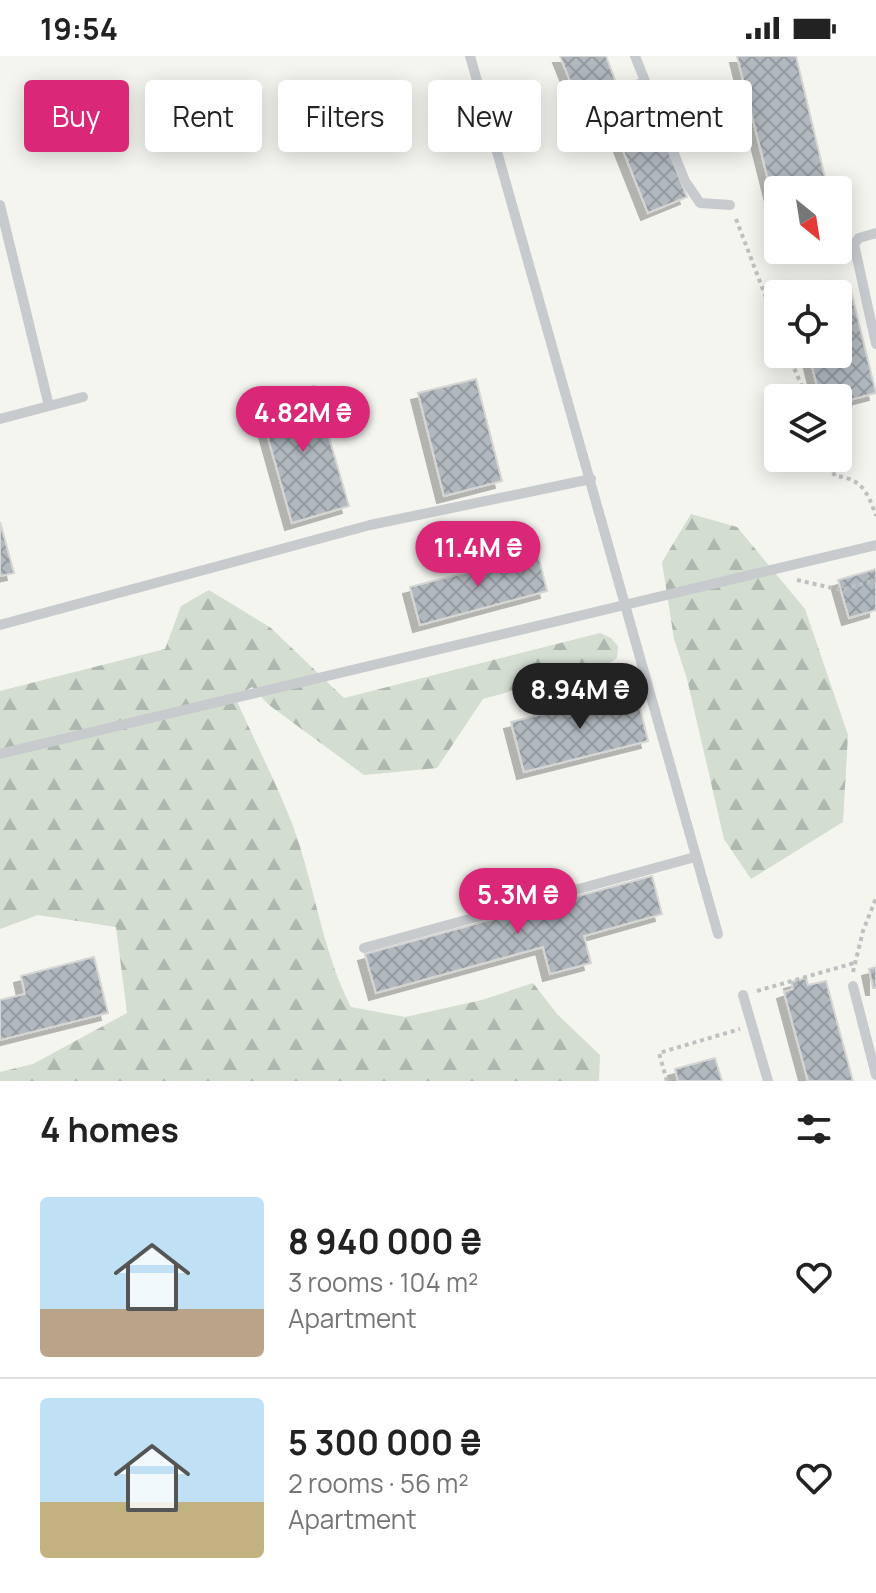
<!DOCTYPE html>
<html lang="en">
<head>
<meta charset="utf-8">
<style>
	:root { --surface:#fff; --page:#f6f6f6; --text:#222; --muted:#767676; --line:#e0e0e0; --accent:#db2777 }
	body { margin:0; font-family:Manrope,sans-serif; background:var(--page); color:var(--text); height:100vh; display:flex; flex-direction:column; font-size:30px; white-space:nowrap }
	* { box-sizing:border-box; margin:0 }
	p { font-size:26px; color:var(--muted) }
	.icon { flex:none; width:44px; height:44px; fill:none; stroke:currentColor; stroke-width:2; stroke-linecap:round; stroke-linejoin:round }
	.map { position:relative; height:1025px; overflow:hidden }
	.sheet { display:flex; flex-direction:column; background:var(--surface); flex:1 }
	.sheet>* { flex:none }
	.banner { position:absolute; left:24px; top:24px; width:828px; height:72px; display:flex; gap:16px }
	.needle { width:52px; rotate:150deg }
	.buttons { position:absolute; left:764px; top:120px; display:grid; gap:16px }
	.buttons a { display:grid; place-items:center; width:88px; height:88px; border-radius:8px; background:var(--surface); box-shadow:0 4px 20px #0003; font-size:40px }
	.price { position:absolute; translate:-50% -68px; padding:0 18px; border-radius:28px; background:var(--accent); color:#fff; font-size:26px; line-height:52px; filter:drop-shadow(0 2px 4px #0008) }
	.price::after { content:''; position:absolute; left:50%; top:48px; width:24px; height:18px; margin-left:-12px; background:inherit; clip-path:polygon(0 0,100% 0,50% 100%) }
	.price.selected { background:#222; color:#fff }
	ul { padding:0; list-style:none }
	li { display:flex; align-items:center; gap:24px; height:200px; padding:0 40px }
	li+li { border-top:2px solid var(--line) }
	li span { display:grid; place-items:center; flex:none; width:224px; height:160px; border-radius:8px; color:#555 }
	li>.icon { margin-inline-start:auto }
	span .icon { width:96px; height:96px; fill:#fffc; stroke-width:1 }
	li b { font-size:34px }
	h2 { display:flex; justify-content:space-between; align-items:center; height:96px; padding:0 40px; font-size:34px }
	.tag { padding:0 28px; border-radius:8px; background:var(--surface); box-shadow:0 4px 20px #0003; font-size:28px; line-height:72px }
	.tag.selected { background:var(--accent); color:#fff }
	.status { display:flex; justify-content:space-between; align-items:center; height:56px; padding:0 40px; background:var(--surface); direction:ltr }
	.status svg { height:22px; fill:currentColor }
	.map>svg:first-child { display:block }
	.forest { fill:url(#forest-firs) }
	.building { fill:url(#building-cross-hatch); stroke:#d5d5d3; stroke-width:2; filter:url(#shadow) }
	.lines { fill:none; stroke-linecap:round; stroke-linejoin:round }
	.path { stroke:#bec0c2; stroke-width:4; stroke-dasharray:4 4; stroke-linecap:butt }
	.service { stroke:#c8cbce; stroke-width:10 }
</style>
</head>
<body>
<div class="status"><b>19:54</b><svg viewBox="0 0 49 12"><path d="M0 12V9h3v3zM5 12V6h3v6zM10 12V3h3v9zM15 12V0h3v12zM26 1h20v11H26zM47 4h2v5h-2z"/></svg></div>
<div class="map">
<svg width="876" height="1025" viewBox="0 0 876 1025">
	<defs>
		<pattern id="forest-firs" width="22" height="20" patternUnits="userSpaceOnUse" patternTransform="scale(2)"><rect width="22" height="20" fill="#d3ddd0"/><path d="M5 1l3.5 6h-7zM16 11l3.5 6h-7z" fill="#afb8ae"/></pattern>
		<pattern id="building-cross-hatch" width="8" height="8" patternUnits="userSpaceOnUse" patternTransform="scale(2)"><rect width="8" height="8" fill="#b2b9be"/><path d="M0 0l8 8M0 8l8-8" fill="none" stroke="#949ba0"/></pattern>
		<filter id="shadow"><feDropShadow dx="-7" dy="7" stdDeviation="0" flood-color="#0004"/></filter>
	</defs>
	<rect width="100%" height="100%" fill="#f4f5ef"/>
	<path class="forest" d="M691,458l46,13 68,82 43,126 -5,87 -92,57 -27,-40 -37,-160 -13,-40 -12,-77z
		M209,534l62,38 73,70 256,-65 11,5 7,8 -1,12 -8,6 -126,35 -46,69 -73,7 -95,-70 -17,-18 -17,10c19,43 41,85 58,129 22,60 29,125 58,181l54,10 77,-17 51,-17 24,31 43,41 -1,26h-599v-9l33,-8 94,-51 -11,-86 -78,-12 -38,14v-238l165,-42 16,-43z"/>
	<path class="building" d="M560,0h46l12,32 -39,15z
		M737,0h59l32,134h-50v29z
		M640,23l47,118 -39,16 -47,-118z
		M849,227l27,110 -38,10v-5h-18l-11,-44h29v-60h-30z
		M476,323l26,102 -58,15 -26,-103z
		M314,330l35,120 -57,17 -34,-121z
		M0,466l14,51 -14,3z
		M538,498l9,37 -127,34 -10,-38z
		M876,513v41l-27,8 -11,-38z
		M636,635l12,50 -124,31 -13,-50z
		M652,820l10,38 -78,22 7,27 -41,11 -7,-27 -167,46 -11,-39z
		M94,901l14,56 -108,27v-40l25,-6 -4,-18z
		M876,911v21h-3l-4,-19z
		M806,922l2,7 18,-4 27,100h-45l-24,-89 9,-3 -2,-7z
		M715,1002l7,23h-44l-3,-12z"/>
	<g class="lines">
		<path class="path" d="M736,163l42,110
			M788,298l19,44
			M826,402l9,18c26,2 33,16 41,40
			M797,524l44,10 35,-10
			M853,916l10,-41 13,-33
			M757,935l97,-28
			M667,1025l-8,-28 81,-24"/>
		<path class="service" d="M470,0l248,878
			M635,0l50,125 15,22 30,2
			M0,149l49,201 -49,13
			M876,177l-17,5 -5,6 22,100
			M49,350l34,-9
			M0,569l370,-100 221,-46
			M0,698l876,-209
			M364,892l331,-91
			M853,930l23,89
			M743,939l25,86"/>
	</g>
</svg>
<div class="buttons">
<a><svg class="needle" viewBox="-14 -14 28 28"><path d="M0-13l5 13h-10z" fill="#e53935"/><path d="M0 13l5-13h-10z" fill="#767676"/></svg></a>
<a><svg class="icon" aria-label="locate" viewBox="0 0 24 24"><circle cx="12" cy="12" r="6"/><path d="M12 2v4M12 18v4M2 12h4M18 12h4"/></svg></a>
<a><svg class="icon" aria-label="layers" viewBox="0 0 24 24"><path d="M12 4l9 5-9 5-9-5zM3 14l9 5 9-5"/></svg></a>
</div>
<b class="price" style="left:303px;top:398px">4.82M ₴</b>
<b class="price" style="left:478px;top:533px">11.4M ₴</b>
<b class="price selected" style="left:580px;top:675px">8.94M ₴</b>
<b class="price" style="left:518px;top:880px">5.3M ₴</b>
<div class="banner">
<a class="tag selected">Buy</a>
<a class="tag">Rent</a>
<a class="tag">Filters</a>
<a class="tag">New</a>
<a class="tag">Apartment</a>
</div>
</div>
<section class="sheet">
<h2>4 homes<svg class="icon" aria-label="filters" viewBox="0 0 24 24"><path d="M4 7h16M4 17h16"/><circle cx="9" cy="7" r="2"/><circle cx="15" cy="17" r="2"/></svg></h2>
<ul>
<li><span style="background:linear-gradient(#bfe0f5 70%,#b9a48a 0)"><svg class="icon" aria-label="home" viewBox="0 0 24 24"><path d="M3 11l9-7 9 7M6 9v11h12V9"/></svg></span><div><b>8 940 000 ₴</b><p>3 rooms · 104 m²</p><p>Apartment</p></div><svg class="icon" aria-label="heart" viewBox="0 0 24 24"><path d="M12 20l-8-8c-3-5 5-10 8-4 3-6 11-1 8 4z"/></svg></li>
<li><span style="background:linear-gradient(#bfe0f5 65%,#c2b280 0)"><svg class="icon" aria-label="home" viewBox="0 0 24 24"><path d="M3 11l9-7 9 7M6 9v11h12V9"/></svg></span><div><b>5 300 000 ₴</b><p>2 rooms · 56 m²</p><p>Apartment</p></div><svg class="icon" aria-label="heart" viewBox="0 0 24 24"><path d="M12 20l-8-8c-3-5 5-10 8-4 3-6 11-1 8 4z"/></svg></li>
</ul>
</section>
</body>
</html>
